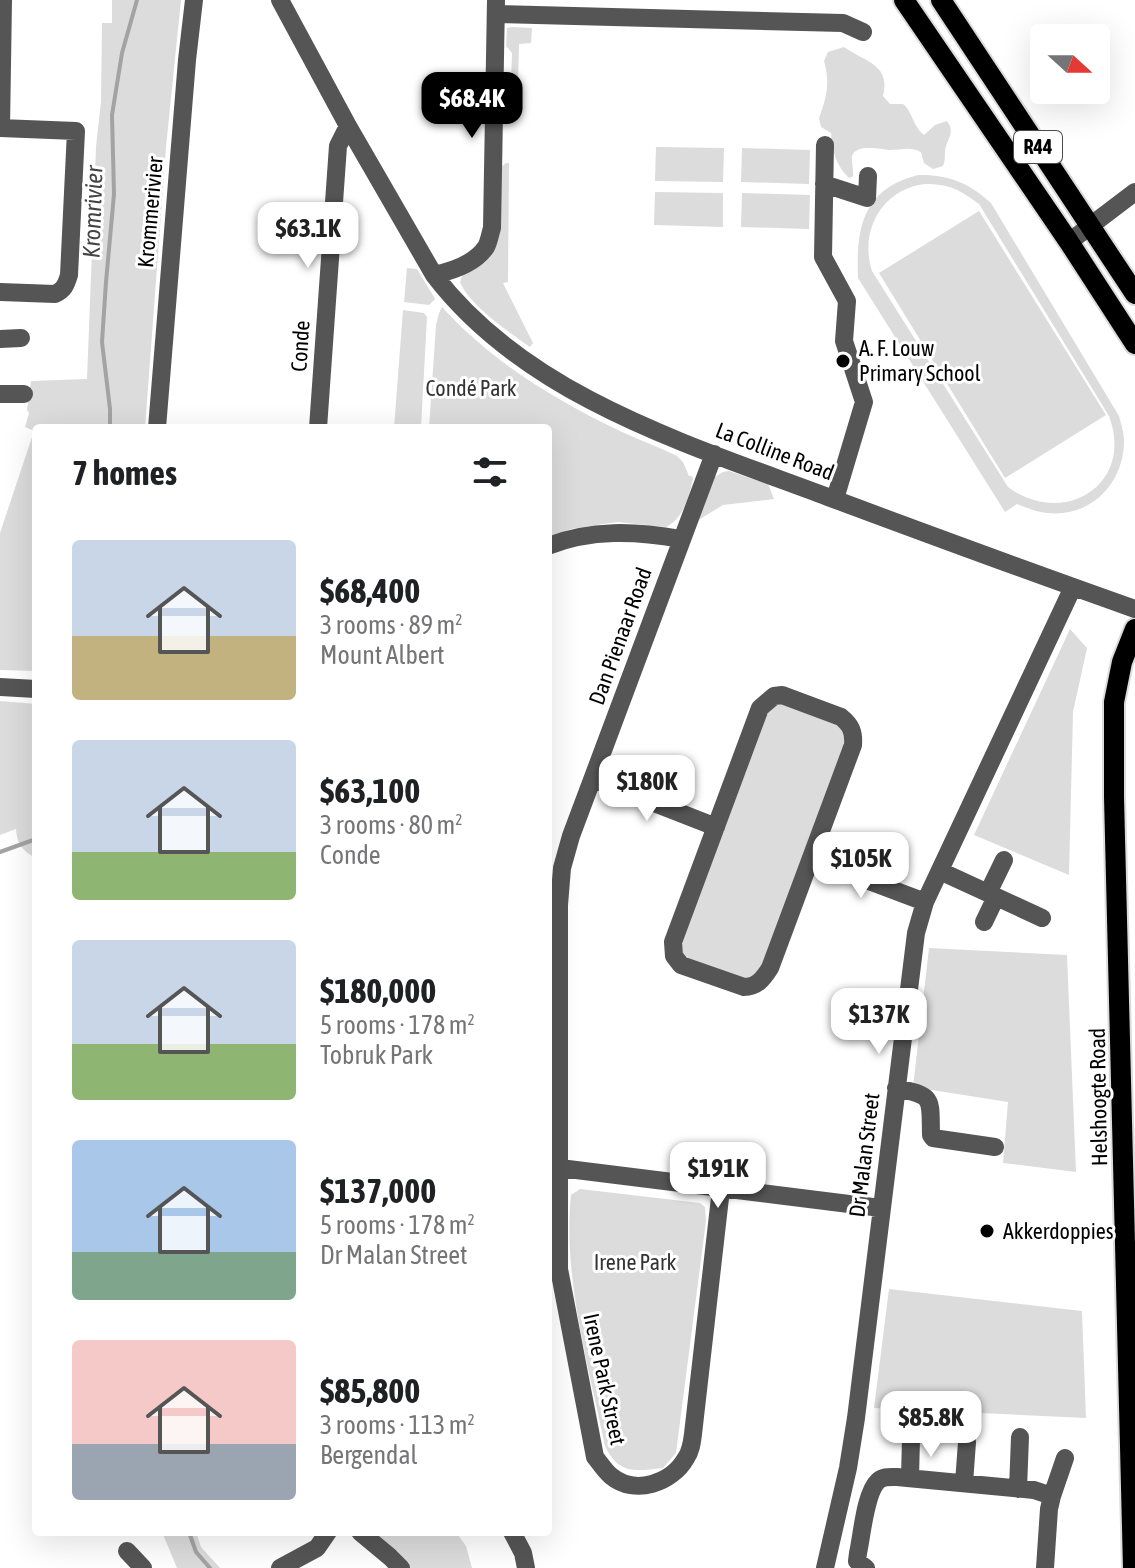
<!DOCTYPE html>
<html lang="en">
<head>
<meta charset="utf-8">
<style>
	:root { --surface:#fff; --page:#f6f6f6; --text:#202124; --muted:#757577; --accent:#000 }
	body { margin:0; font-family:"Asap Condensed",sans-serif; background:var(--page); color:var(--text); height:100vh; display:flex; flex-direction:column; font-size:30px; white-space:nowrap }
	* { box-sizing:border-box; margin:0 }
	p { font-size:26px; color:var(--muted) }
	.icon { flex:none; width:44px; height:44px; fill:none; stroke:currentColor; stroke-width:2; stroke-linecap:round; stroke-linejoin:round }
	.map { position:relative; flex:1; overflow:hidden }
	.sheet { position:absolute; left:32px; top:424px; width:520px; height:1112px; display:flex; flex-direction:column; background:var(--surface); border-radius:8px; box-shadow:0 8px 32px #0002 }
	.sheet>* { flex:none }
	.needle { width:52px; rotate:111deg }
	.buttons { position:absolute; left:1030px; top:24px; display:grid; gap:16px }
	.buttons a { display:grid; place-items:center; width:80px; height:80px; border-radius:8px; background:var(--surface); box-shadow:0 8px 32px #0002; font-size:40px }
	.price { position:absolute; translate:-50% -68px; padding:0 18px; border-radius:16px; background:#fff; color:#222; font-size:26px; line-height:52px; filter:drop-shadow(0 2px 4px #0008) }
	.price::after { content:''; position:absolute; left:50%; top:48px; width:24px; height:18px; margin-left:-12px; background:inherit; clip-path:polygon(0 0,100% 0,50% 100%) }
	.price.active { background:var(--accent); color:#fff }
	ul { padding:0; list-style:none }
	li { display:flex; align-items:center; gap:24px; height:200px; padding:0 40px }
	li span { display:grid; place-items:center; flex:none; width:224px; height:160px; border-radius:8px; color:#555 }
	li>.icon { margin-inline-start:auto }
	span .icon { width:96px; height:96px; fill:#fffc; stroke-width:1 }
	li b { font-size:34px }
	h2 { display:flex; justify-content:space-between; align-items:center; height:96px; padding:0 40px; font-size:34px }
	.map>svg:first-child { display:block }
	.green { fill:#dcdcdc; fill-rule:evenodd }
	.lines { fill:none; stroke-linecap:round; stroke-linejoin:round }
	.stream { stroke:#a3a3a3; stroke-width:4 }
	.major-casing { stroke:#dbdbdb; stroke-width:24 }
	.minor { stroke:#555; stroke-width:18 }
	.major { stroke:#000; stroke-width:20 }
	.poi-dot { fill:#000; stroke:#fff; stroke-width:3 }
	.labels { text-anchor:middle; stroke-width:6; stroke-linejoin:round; paint-order:stroke }
	.shield { fill:#fff; stroke:#4c4c4c; stroke-width:2 }
	.shield-label { font-size:20px; font-weight:bold; fill:#000 }
	.street-label { font-size:22px; fill:#000; stroke:#fff }
	.poi-label { font-size:22px; fill:#000; stroke:#fff; text-anchor:start }
	.park-label { font-size:22px; fill:#333; stroke:#fff }
	.water-label { font-size:24px; font-style:italic; fill:#444; stroke:#fff }
</style>
</head>
<body>
<div class="map">
<svg width="1135" height="1568" viewBox="0 0 1135 1568">
	<rect width="100%" height="100%" fill="#fff"/>
	<path class="green" d="M112,0h69l-15,147 -21,281h-109v243l-36,-1v-137l34,-102 -9,-4 4,-14 -2,-3 4,-29 56,-2 9,-232 5,-46 1,-78h10z
		M512,27l20,1 -1,15 -12,1 -1,40h-7l1,-31 -6,-7 1,-18z
		M844,47c21,15 47,17 39,49l7,8h13c10,8 9,21 21,31l11,-10 12,-4c7,10 3,14 -1,25 -2,7 0,13 -3,20l-10,3 -9,-6 -3,-11c-11,-6 -20,-2 -32,-2 -9,-1 -33,-6 -37,6 -1,6 2,14 1,20l-4,2c-13,-12 -17,-28 -18,-45l-10,-6 -2,-9c8,-21 11,-36 5,-57l4,-9z
		M656,147l68,1 -1,34 -68,-1z
		M742,148l68,2 -1,34 -68,-2z
		M506,163h3l-1,119 -5,1 30,60 -3,4c-22,-16 -60,-41 -70,-65l2,-6 11,-10 26,-97z
		M918,175c29,-1 52,8 73,28l128,213c2,8 5,16 5,25 0,42 -33,77 -77,72 -10,-1 -20,-5 -30,-9l-12,8 -147,-234c-2,-51 5,-89 60,-103zM925,184c25,0 35,6 54,20l130,212c26,69 -46,112 -101,71l-136,-216c-13,-40 10,-82 53,-87z
		M655,192l68,1v34l-69,-2z
		M742,193l68,2 -1,34 -68,-2z
		M979,211l127,204 -101,63 -126,-205z
		M407,268l10,1 17,28 1,2 -6,6 -25,-3z
		M442,307c49,54 113,93 178,124 19,9 39,16 57,25l6,6 6,14h3l1,3c-4,18 -10,40 -27,48l-49,-5 -46,7 -23,9v-110h-119l7,-103 3,-12z
		M403,310l21,3 3,4 -6,111h-27z
		M729,471l39,13 6,15 -51,6 -28,17 18,-44 10,-6z
		M1070,629l17,19 -14,64 -4,163 -95,-40z
		M0,701l36,3 -1,154c-13,-8 -18,-14 -19,-29l-16,6z
		M775,703c21,-1 53,13 69,27v16l-82,223 -10,11 -10,1 -53,-19 -6,-8 -3,-9 86,-234z
		M929,948l138,7 9,217 -73,-9 5,-61 -95,-15z
		M550,949h2l2,180 -6,-1v-178z
		M580,1189l120,14 5,4 1,14 -30,232 -13,15c-28,3 -44,7 -58,-22 -17,-83 -42,-167 -34,-251z
		M889,1289l193,22 4,107 -212,-10z
		M162,1532h34l5,15 19,21h-43z
		M353,1532h103l10,14 6,22h-68z"/>
	<g class="lines">
		<path class="stream" d="M110,428v-19l-8,-67 4,-60 8,-88 -2,-79 10,-62 15,-53
			M0,852l36,-13
			M189,1532l7,20 14,16"/>
		<defs>
			<path id="major" d="M904,0l165,242 66,102
				M941,0l194,294
				M1133,1568l-19,-771v-95l8,-40 13,-33"/>
		</defs>
		<use href="#major" class="major-casing"/>
		<path class="minor" d="M280,0l68,126 86,149c93,122 256,170 394,222 102,38 205,76 307,112
			M496,14l347,9 20,9
			M0,128l76,3 -7,144c-3,10 -5,15 -14,19l-55,-2
			M1,128l2,-128
			M825,145l-2,112 24,44 -3,40 20,61 -29,97
			M824,184l43,14 1,-22
			M1069,242l66,-50
			M434,275c18,-4 41,-11 52,-28 3,-5 4,-13 6,-19l4,-228
			M0,339l21,-1
			M0,394h24
			M157,428l30,-368 7,-60
			M318,428l20,-282 10,-20
			M714,454l-143,382 -9,32 -3,37v364l36,188c5,6 10,14 16,19 24,20 61,7 75,-18 5,-7 6,-16 7,-24l28,-245
			M548,546c43,-17 88,-15 133,-7
			M0,687l36,2
			M782,695l59,22c10,8 13,15 12,28l-83,223c-7,11 -13,19 -26,19l-63,-22 -7,-9 -1,-14 87,-234 14,-12z
			M593,779l123,48
			M811,859l114,43
			M940,871l102,47
			M988,893l16,-33
			M984,922l12,-25
			M896,1088c39,8 34,10 35,47l2,3 62,9
			M560,1168l321,40
			M910,1478l1,-40
			M964,1483l3,-41
			M1018,1489l2,-52
			M360,1532l30,25 11,11
			M512,1532l11,21 3,15
			M127,1551l16,17
			M280,1568l37,-20 11,-16
			M825,1568l23,-100 8,-50 60,-485 9,-31 148,-315
			M866,1568l-9,-7 1,-8c4,-17 7,-60 20,-72 5,-5 12,-4 19,-4l137,13 18,6
			M1045,1568l4,-59 3,-13 13,-38"/>
		<use href="#major" class="major"/>
	</g>
	<g class="poi-dot">
		<circle cx="843" cy="361" r="8"/>
		<circle cx="987" cy="1231" r="8"/>
	</g>
	<g class="labels">
		<rect class="shield" x="1014" y="131" width="48" height="32" rx="6"/>
		<g class="shield-label">
			<text x="1038" y="154">R44</text>
		</g>
		<g class="street-label">
			<text transform="translate(150 212) rotate(-85)" y="8">Krommerivier</text>
			<text transform="translate(300 346) rotate(-86)" y="8">Conde</text>
			<text transform="translate(775 451) rotate(21)" y="8">La Colline Road</text>
			<text transform="translate(620 636) rotate(-70)" y="8">Dan Pienaar Road</text>
			<text transform="translate(1098 1097) rotate(-91)" y="8">Helshoogte Road</text>
			<text transform="translate(864 1155) rotate(-83)" y="8">Dr Malan Street</text>
			<text transform="translate(605 1379) rotate(78)" y="8">Irene Park Street</text>
		</g>
		<g class="poi-label">
			<text x="859" y="356">A. F. Louw<tspan x="859" dy="25">Primary School</tspan></text>
			<text x="1003" y="1239">Akkerdoppies</text>
		</g>
		<g class="park-label">
			<text x="471" y="396">Condé Park</text>
			<text x="635" y="1270">Irene Park</text>
		</g>
		<g class="water-label">
			<text transform="translate(93 212) rotate(-88)" y="8">Kromrivier</text>
		</g>
	</g>
</svg>
<div class="buttons">
<a><svg class="needle" viewBox="-14 -14 28 28"><path d="M0-13l5 13h-10z" fill="#e53935"/><path d="M0 13l5-13h-10z" fill="#757577"/></svg></a>
</div>
<b class="price active" style="left:472px;top:140px">$68.4K</b>
<b class="price" style="left:308px;top:270px">$63.1K</b>
<b class="price" style="left:647px;top:823px">$180K</b>
<b class="price" style="left:861px;top:900px">$105K</b>
<b class="price" style="left:879px;top:1056px">$137K</b>
<b class="price" style="left:718px;top:1210px">$191K</b>
<b class="price" style="left:931px;top:1459px">$85.8K</b>
<section class="sheet">
<h2>7 homes<svg class="icon" aria-label="filters" viewBox="0 0 24 24"><path d="M4 7h16M4 17h16"/><circle cx="9" cy="7" r="2"/><circle cx="15" cy="17" r="2"/></svg></h2>
<ul>
<li><span style="background:linear-gradient(#c9d6e8 60%,#c2b280 0)"><svg class="icon" aria-label="home" viewBox="0 0 24 24"><path d="M3 11l9-7 9 7M6 9v11h12V9"/></svg></span><div><b>$68,400</b><p>3 rooms · 89 m²</p><p>Mount Albert</p></div></li>
<li><span style="background:linear-gradient(#c9d6e8 70%,#8fb573 0)"><svg class="icon" aria-label="home" viewBox="0 0 24 24"><path d="M3 11l9-7 9 7M6 9v11h12V9"/></svg></span><div><b>$63,100</b><p>3 rooms · 80 m²</p><p>Conde</p></div></li>
<li><span style="background:linear-gradient(#c9d6e8 65%,#8fb573 0)"><svg class="icon" aria-label="home" viewBox="0 0 24 24"><path d="M3 11l9-7 9 7M6 9v11h12V9"/></svg></span><div><b>$180,000</b><p>5 rooms · 178 m²</p><p>Tobruk Park</p></div></li>
<li><span style="background:linear-gradient(#a9c7e8 70%,#7fa58c 0)"><svg class="icon" aria-label="home" viewBox="0 0 24 24"><path d="M3 11l9-7 9 7M6 9v11h12V9"/></svg></span><div><b>$137,000</b><p>5 rooms · 178 m²</p><p>Dr Malan Street</p></div></li>
<li><span style="background:linear-gradient(#f6c9c9 65%,#9aa5b1 0)"><svg class="icon" aria-label="home" viewBox="0 0 24 24"><path d="M3 11l9-7 9 7M6 9v11h12V9"/></svg></span><div><b>$85,800</b><p>3 rooms · 113 m²</p><p>Bergendal</p></div></li>
</ul>
</section>
</div>
</body>
</html>
